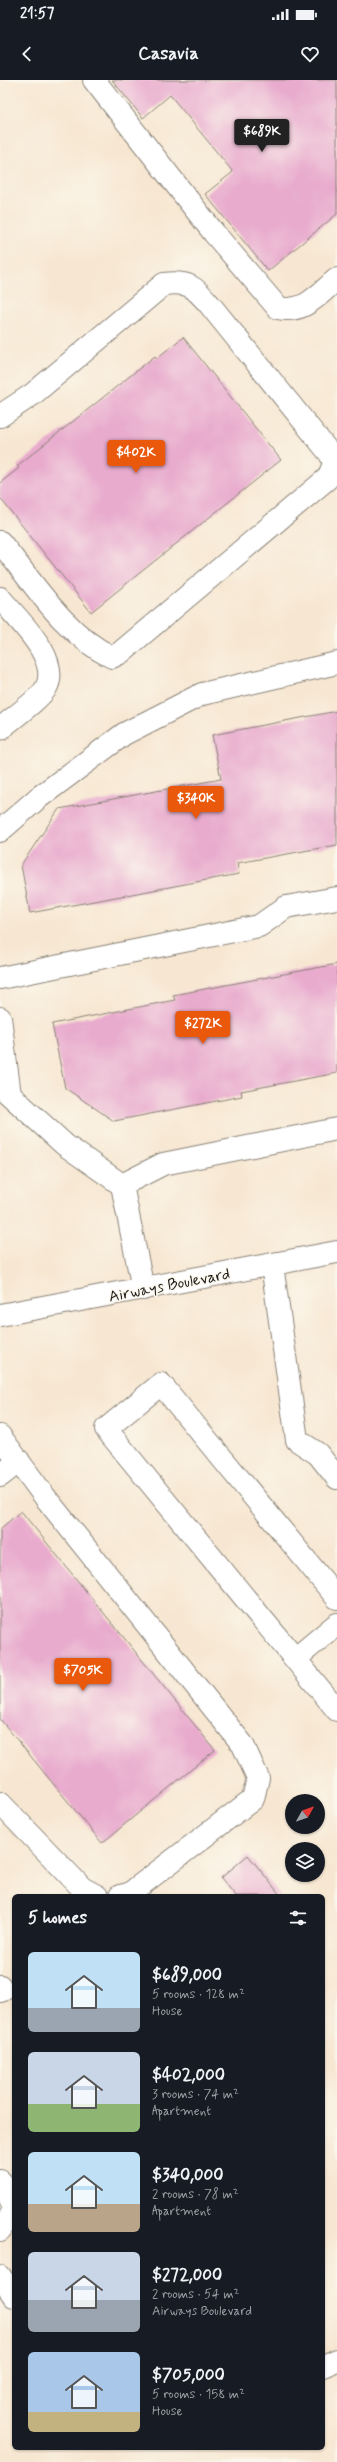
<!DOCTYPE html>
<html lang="en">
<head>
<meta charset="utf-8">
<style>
	:root { --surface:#171b24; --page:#20242c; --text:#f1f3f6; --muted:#9ea1a6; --accent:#ea580c }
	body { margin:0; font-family:Mynerve,sans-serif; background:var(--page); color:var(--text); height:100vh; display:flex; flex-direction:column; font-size:15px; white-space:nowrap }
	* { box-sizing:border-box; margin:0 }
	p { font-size:13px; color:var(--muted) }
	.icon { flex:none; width:22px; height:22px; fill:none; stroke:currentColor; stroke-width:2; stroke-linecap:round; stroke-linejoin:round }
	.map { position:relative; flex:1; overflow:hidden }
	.details { position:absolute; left:12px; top:1814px; width:313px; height:556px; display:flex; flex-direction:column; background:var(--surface); border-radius:6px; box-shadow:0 1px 3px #0004 }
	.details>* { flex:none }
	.needle { width:26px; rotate:50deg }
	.buttons { position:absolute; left:285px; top:1714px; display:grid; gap:8px }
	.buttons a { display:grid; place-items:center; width:40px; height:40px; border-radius:50%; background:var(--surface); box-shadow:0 1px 3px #0004; font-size:20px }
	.price { position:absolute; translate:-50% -34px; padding:0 9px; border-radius:4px; background:var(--accent); color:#fff; font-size:13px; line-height:26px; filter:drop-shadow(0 1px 2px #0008) }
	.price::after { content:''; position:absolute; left:50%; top:24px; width:12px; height:9px; margin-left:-6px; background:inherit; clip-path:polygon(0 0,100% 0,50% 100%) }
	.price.current { background:#222; color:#fff }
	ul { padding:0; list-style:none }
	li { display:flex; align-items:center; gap:12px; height:100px; padding:0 16px }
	li span { display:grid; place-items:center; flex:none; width:112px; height:80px; border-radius:6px; color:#555 }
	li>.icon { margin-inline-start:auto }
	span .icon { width:48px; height:48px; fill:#fffc; stroke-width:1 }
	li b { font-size:17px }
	h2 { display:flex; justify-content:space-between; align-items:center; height:48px; padding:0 16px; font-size:17px }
	.status { display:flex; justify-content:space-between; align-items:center; height:28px; padding:0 20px; background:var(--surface); direction:ltr }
	.status svg { height:11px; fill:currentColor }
	header { display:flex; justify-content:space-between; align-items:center; height:52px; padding:0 16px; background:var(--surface); font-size:18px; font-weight:700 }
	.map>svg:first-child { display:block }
	.building { fill:#e8aacd }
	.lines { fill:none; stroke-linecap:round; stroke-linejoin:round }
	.minor-casing { stroke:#8a8277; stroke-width:24 }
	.major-casing { stroke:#8a8277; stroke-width:24 }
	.minor { stroke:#fff; stroke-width:22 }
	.major { stroke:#fff; stroke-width:22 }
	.labels { text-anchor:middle; stroke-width:3; stroke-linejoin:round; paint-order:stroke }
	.street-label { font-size:16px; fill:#1c1c1c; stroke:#fbf7ec }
</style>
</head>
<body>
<div class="status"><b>21:57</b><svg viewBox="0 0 49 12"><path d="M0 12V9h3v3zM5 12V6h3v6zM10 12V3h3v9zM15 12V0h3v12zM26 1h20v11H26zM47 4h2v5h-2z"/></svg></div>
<header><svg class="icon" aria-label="back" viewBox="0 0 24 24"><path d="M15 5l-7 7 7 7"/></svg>Casavia<svg class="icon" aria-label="heart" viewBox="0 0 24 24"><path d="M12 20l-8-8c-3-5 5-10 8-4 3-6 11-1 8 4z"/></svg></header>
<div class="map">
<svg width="337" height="2382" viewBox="0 0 337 2382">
	<rect width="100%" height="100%" fill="#fbf7ec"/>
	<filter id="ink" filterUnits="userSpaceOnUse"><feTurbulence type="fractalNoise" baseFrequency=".025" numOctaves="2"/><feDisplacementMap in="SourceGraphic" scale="8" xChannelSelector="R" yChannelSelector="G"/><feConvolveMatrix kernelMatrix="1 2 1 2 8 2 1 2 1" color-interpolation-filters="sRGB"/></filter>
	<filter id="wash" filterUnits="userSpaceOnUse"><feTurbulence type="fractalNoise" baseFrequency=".012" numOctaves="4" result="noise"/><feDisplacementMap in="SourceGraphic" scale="16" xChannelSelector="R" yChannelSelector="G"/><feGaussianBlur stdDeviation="0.9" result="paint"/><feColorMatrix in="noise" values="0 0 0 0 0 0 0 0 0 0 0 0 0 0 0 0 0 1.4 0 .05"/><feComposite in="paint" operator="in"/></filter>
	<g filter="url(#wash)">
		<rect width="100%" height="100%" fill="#f7e7d2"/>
		<g id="blocks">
			<path class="building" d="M112,0h225v134l-69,57 -63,-77 28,-22 -63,-77 -27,23z
				M183,257l98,123 -190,152 -91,-114v-15l19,-15 -2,-2 138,-110 2,2z
				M337,631v134l-100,18 2,11 -209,39 -9,-48 38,-56 162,-30 -9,-44z
				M337,884v109l-96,18 1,5 -128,25 -49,-33 -13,-64 123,-24 -2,-5z
				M21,1431l194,239 -113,93 -102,-124v-190z
				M248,1775l33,41h-45l-15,-18z"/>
		</g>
	</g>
	<g filter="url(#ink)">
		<use href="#blocks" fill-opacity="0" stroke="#8a8277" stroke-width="1"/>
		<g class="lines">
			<defs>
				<path id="minor" d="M94,0l120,153 64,75c26,6 40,-13 59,-29
					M0,336l33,-22 131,-110c26,-3 30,3 46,21l121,150 3,9 -6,14 -208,175 -8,4c-47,-22 -79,-75 -112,-115
					M0,518c17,21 62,61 46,90 -4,9 -37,33 -46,41
					M0,751l38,-33 86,-64 78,-40 135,-31
					M0,898l259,-52 27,-19 51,-9
					M0,938l10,77
					M0,1006l65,59 57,40 21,104
					M122,1105l41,-21 174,-35
					M272,1185l25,175 21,14 19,24
					M0,1356l45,61 198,248 15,33 -5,21 -124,95 -9,2
					M0,1396l19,-15
					M337,1518l-176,-214 -55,45 231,281
					M295,1579l42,-35
					M0,1723l82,85 15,8
					M0,1906l3,4 -3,1
					M0,2101l5,5 9,23
					M0,2150l14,-19
					M0,2196l14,20
					M323,2286l14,-6"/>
				<path id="major" d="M0,1235l337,-63"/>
			</defs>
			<use href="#minor" class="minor-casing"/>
			<use href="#major" class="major-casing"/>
			<use href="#minor" class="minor"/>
			<use href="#major" class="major"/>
		</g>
	</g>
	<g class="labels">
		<g class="street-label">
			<text transform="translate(169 1204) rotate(-11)" y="6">Airways Boulevard</text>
		</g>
	</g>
</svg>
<div class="buttons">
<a><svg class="needle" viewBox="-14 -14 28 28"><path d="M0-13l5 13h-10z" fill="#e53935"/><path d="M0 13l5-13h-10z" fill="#9ea1a6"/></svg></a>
<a><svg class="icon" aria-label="layers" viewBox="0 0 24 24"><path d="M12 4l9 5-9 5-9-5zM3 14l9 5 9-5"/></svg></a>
</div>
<b class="price current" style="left:262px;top:73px">$689K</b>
<b class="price" style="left:136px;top:394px">$402K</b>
<b class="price" style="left:196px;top:740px">$340K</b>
<b class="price" style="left:203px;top:965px">$272K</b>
<b class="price" style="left:83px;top:1612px">$705K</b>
<section class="details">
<h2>5 homes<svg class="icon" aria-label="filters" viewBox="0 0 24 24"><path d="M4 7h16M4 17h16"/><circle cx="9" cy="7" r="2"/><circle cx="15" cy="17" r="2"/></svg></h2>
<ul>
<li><span style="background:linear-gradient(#bfe0f5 70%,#9aa5b1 0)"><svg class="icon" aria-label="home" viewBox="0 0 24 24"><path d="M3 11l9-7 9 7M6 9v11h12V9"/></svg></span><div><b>$689,000</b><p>5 rooms · 128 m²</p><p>House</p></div></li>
<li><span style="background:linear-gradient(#c9d6e8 65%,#8fb573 0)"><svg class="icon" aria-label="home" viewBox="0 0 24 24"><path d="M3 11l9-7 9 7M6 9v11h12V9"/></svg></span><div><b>$402,000</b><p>3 rooms · 74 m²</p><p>Apartment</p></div></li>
<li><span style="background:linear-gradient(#bfe0f5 65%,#b9a48a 0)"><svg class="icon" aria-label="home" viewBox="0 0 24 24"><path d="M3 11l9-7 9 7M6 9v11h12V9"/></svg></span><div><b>$340,000</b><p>2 rooms · 78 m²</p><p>Apartment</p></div></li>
<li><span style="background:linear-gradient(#c9d6e8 60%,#9aa5b1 0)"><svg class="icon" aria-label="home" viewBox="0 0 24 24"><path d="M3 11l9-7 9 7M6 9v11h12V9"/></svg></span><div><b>$272,000</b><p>2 rooms · 54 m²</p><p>Airways Boulevard</p></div></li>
<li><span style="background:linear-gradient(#a9c7e8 75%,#c2b280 0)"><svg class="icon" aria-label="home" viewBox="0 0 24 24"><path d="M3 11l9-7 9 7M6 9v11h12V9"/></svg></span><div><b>$705,000</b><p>5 rooms · 158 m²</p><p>House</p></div></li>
</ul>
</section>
</div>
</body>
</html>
